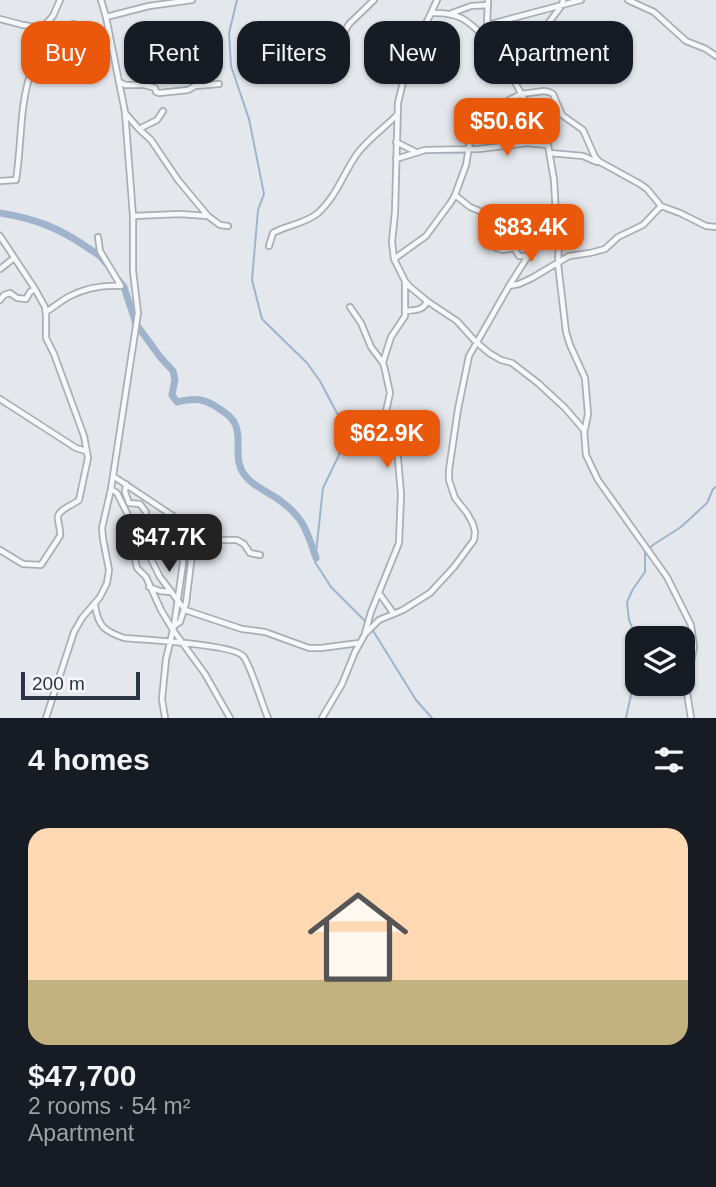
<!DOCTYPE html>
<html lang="en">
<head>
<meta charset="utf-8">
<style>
	:root { --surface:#171b24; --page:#242831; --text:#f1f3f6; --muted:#9ea1a6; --accent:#ea580c }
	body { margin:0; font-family:Arial,sans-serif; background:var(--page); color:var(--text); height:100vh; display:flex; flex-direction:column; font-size:26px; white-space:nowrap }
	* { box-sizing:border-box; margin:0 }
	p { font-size:23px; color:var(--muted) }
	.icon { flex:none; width:38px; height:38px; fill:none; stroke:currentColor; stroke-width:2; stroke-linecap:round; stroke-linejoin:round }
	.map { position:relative; height:718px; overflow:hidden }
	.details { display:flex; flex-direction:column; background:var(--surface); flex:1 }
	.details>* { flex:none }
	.hud { position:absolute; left:21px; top:21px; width:676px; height:63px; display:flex; gap:14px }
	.controls { position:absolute; left:625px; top:626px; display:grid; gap:14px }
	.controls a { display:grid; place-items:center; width:70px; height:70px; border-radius:14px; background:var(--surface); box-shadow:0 2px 5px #0004; font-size:35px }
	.scale { position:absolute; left:21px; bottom:18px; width:119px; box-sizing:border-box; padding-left:7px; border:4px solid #2b3445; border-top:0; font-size:19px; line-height:24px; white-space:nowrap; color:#2b3445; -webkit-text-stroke:5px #f4f6f9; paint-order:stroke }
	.price { position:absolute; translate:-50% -60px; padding:0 16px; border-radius:14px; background:var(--accent); color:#fff; font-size:23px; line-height:46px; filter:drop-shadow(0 2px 4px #0008) }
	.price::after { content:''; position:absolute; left:50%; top:42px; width:21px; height:16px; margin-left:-10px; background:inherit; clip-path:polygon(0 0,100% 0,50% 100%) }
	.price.on { background:#222; color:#fff }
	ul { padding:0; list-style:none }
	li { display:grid; align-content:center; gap:14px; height:371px; padding:0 28px }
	li span { display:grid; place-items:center; height:217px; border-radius:21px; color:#555 }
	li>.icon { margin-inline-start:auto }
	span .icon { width:126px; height:126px; fill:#fffc; stroke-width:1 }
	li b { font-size:30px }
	h2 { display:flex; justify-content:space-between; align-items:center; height:84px; padding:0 28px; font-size:30px }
	.tag { padding:0 24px; border-radius:21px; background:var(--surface); box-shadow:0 2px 5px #0004; font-size:24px; line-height:63px }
	.tag.on { background:var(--accent); color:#fff }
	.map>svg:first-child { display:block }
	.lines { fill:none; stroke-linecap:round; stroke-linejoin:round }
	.stream { stroke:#9fb4cc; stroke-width:2 }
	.river { stroke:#9fb4cc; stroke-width:7 }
	.street-casing { stroke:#a9aeb7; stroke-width:8 }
	.street { stroke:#f7f8fa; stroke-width:4.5 }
</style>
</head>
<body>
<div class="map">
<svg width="716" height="718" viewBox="0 0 716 718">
	<rect width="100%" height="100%" fill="#e4e7ec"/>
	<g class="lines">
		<path class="stream" d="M237,0l-8,33 2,33 18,53 15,75 -6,16 -6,70 10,39 45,44 13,18 19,36v38l-16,33 -8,74 16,25 35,35
			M372,629l44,71 16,18
			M626,718l5,-23 -3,-29 7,-32 -6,-14 -2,-18 6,-13 12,-17v-19l8,-8 28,-18 26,-24 6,-14 3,-2"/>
		<path class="river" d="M0,213c35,6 58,14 88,35 6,4 13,7 17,14
			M118,280l6,7 12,37 25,34 12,13 2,8 -3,16 5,7c17,-4 27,-4 41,6 5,3 13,9 16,14 10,17 -4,39 14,57 7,7 18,13 27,18 28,19 31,31 41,61"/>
		<defs>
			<path id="street" d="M437,0l-20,43 -4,16 -10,23 -5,21 -3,109 -3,30 2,17 11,22 4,5 18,15 30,20 18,20 14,12 12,7 11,3 26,20 27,25 19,22 2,25 12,25 69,97 24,48 3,22 -6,28 -1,18 4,25
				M628,0l26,12 32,29 20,8 10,7
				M431,13c29,-1 36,7 56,26
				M452,13l19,-7 17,-1
				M106,17l43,-11 43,-6
				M0,19l23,6 27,4 23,14 3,5
				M487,25l94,-25
				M58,28l15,-4
				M333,51l16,-27 25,-24
				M533,62l5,-25 24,-32 1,-5
				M122,83l3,2h19l11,3 1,4 3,1 29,-3 7,-4 24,-2
				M125,113l14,16 12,11 27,40 30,36 12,9 8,1
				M139,129l18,-9 6,-9
				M396,142l18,9
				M550,153l33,3 14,6
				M396,159l29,-9 54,-1 48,-6 20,2
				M0,181l16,-1c6,-37 3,-73 15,-108l13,-7 3,-7c-5,-9 -1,-21 -4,-31l10,-11 7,-16
				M455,195l15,12 19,8 8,7 2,4 -2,22 6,2 11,-2 5,8h9
				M133,216l47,-2 28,2
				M554,221l5,20 -1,23 8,68 4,13 15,33 3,36 -3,15
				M0,236l35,53 10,18 1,9v22l8,16 30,82 4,22 -9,42c-6,5 -19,9 -21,16 -1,5 3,13 2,20l-19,29 -18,-1 -23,-14
				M269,246l4,-13c14,-8 32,-9 45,-20 18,-16 25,-39 39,-59 10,-14 26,-25 39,-38
				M394,259l32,-23 25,-34 4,-7 11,-30 4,-24 4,-5 17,-15 18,-21 12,-6 23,-3 5,1 4,2 9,21 21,15 12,27 5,5 40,22 7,5 14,17 19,7 26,13 10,1
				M0,269l14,-11
				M509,286l10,-2 13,-6 37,-22 21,-3 15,-4 13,-12 25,-12 18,-19
				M0,300l4,-5 6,-2 7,5 9,1 4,-7 5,-3
				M350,307l11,16 10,24 12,16 2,7 5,23 -5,23 12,32 4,46 -2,49 -28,69 -6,21
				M405,311c9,-1 19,0 22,-10
				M46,312c8,-5 16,-12 24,-16 16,-8 34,-11 51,-10l-21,-35 -2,-14
				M383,362l8,-25 14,-21v-34
				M0,399l76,49 10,3
				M113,476l66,44 12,16 12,4h34l7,4 6,9 10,2
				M126,484l-1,8 4,11 11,1 6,8 -1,20 6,16 -1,9 10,20 25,33 57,19 23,3 44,16h12l38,-5
				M111,489l6,4 10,20 2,6 1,18 7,31 9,9 15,33 12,20 32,44 25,44
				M149,587l11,4 10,1
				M379,593l15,21
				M95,605c3,21 9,26 29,33 20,2 109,6 119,18 8,9 19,49 25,62
				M174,626l6,-4 6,-19 8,-65
				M46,718l28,-86 8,-14 18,-21 7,-14 2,-13 -6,-31 -1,-11 9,-39 27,-176 -5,-42v-55l-8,-104 -19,-95 -5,-17
				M165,718l-3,-19 4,-40 8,-33 9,-63 -1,-23 -9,-24
				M322,718l20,-34 13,-32 10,-18 14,-14 24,-10 27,-17 24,-26 20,-27 1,-8 -2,-8 -6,-11 -12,-15 -6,-18v-10l9,-61 11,-53 40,-70 19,-30 26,-35 2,-5 -2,-36 -6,-35 -33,-63 -20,-28 -6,-13 -2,-16 1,-25"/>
		</defs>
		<use href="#street" class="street-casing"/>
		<use href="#street" class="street"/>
	</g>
</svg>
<div class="controls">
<a><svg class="icon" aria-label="layers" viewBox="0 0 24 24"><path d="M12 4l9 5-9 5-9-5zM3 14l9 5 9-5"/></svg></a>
</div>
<div class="scale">200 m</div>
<b class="price" style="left:507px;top:158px">$50.6K</b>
<b class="price" style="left:531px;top:264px">$83.4K</b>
<b class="price" style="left:387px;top:470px">$62.9K</b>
<b class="price on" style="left:169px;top:574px">$47.7K</b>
<div class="hud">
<a class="tag on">Buy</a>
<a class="tag">Rent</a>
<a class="tag">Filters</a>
<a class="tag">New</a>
<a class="tag">Apartment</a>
</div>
</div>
<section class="details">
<h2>4 homes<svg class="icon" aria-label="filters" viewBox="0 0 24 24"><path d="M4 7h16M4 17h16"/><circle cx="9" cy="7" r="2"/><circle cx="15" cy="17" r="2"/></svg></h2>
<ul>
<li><span style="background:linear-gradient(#ffd9b3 70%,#c2b280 0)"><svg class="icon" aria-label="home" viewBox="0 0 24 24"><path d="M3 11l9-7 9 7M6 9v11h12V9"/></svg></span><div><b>$47,700</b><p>2 rooms · 54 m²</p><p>Apartment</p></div></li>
</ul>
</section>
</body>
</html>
